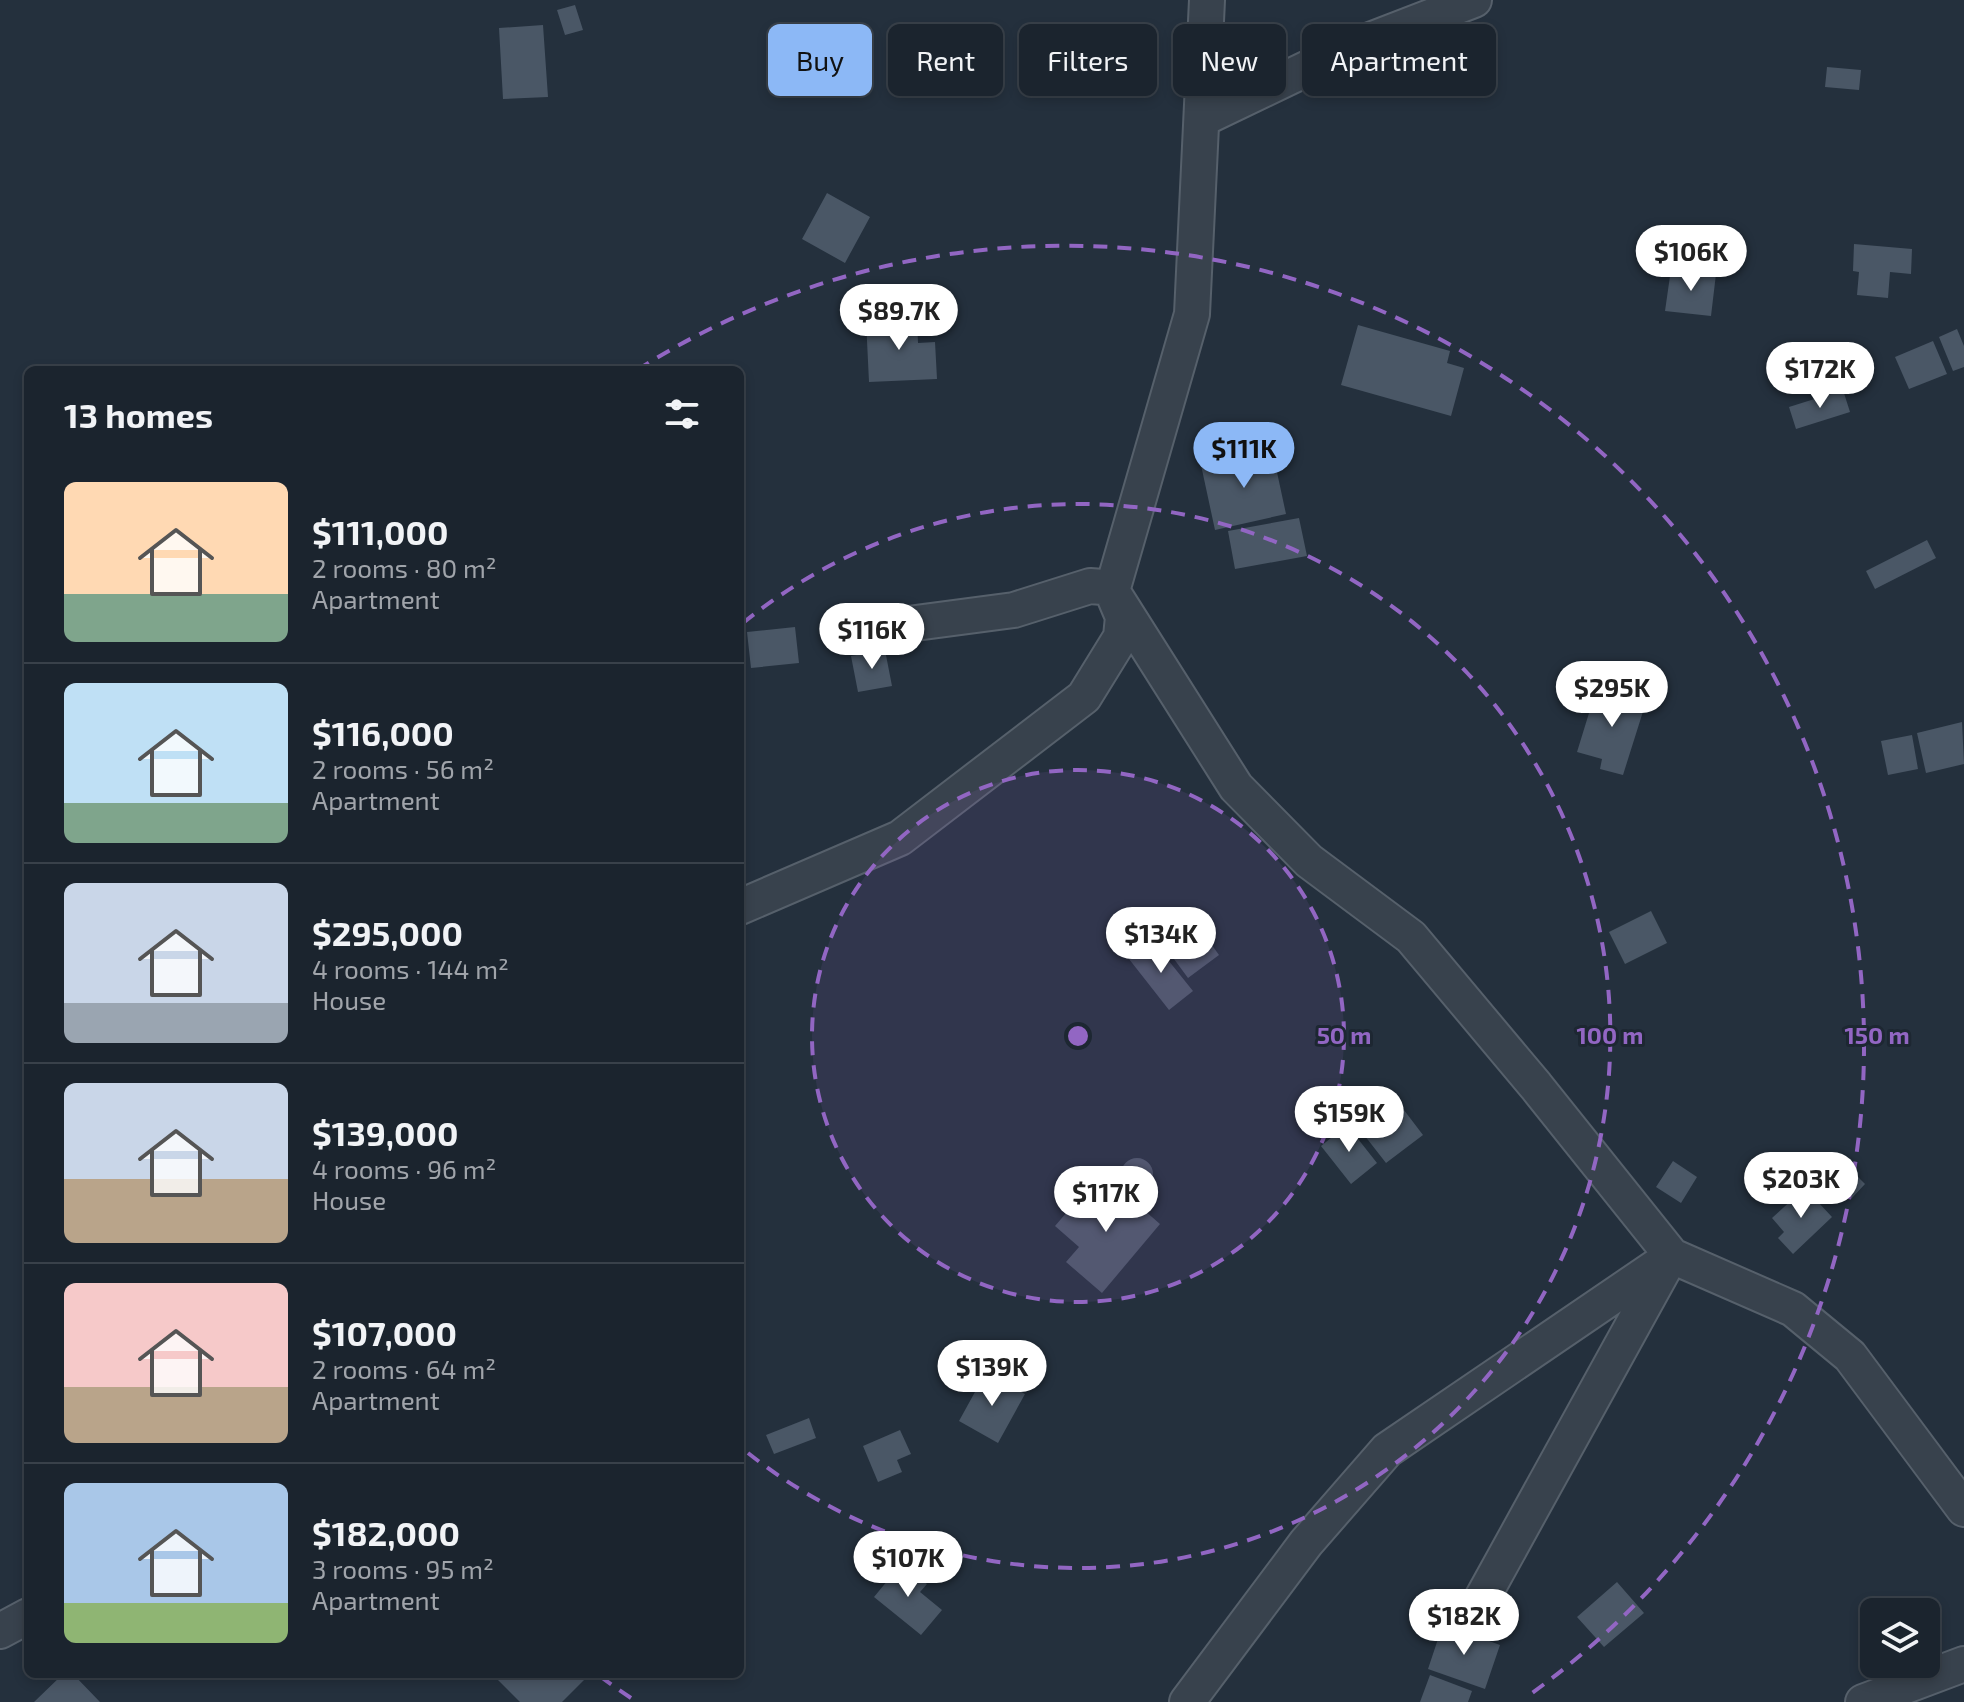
<!DOCTYPE html>
<html lang="en">
<head>
<meta charset="utf-8">
<style>
	:root { --surface:#1b242e; --page:#28303a; --text:#f1f3f6; --muted:#a0a4aa; --line:#39414a; --accent:#8cb8f6 }
	body { margin:0; font-family:"Exo 2",sans-serif; background:var(--page); color:var(--text); height:100vh; display:flex; flex-direction:column; font-size:30px; white-space:nowrap }
	* { box-sizing:border-box; margin:0 }
	p { font-size:26px; color:var(--muted) }
	.icon { flex:none; width:44px; height:44px; fill:none; stroke:currentColor; stroke-width:2; stroke-linecap:round; stroke-linejoin:round }
	.map { position:relative; flex:1; overflow:hidden }
	.drawer { position:absolute; left:24px; top:366px; width:720px; height:1312px; display:flex; flex-direction:column; background:var(--surface); border-radius:12px; box-shadow:0 4px 12px #0003,0 0 0 2px var(--line) }
	.drawer>* { flex:none }
	.hud { position:absolute; left:768px; top:24px; width:760px; height:72px; display:flex; gap:16px }
	.fabs { position:absolute; left:1860px; top:1598px; display:grid; gap:16px }
	.fabs a { display:grid; place-items:center; width:80px; height:80px; border-radius:12px; background:var(--surface); box-shadow:0 4px 12px #0003,0 0 0 2px var(--line); font-size:40px }
	.price { position:absolute; translate:-50% -68px; padding:0 18px; border-radius:28px; background:#fff; color:#222; font-size:26px; line-height:52px; filter:drop-shadow(0 2px 4px #0008) }
	.price::after { content:''; position:absolute; left:50%; top:48px; width:24px; height:18px; margin-left:-12px; background:inherit; clip-path:polygon(0 0,100% 0,50% 100%) }
	.price.active { background:var(--accent); color:#111 }
	ul { padding:0; list-style:none }
	li { display:flex; align-items:center; gap:24px; height:200px; padding:0 40px }
	li+li { border-top:2px solid var(--line) }
	li span { display:grid; place-items:center; flex:none; width:224px; height:160px; border-radius:12px; color:#555 }
	li>.icon { margin-inline-start:auto }
	span .icon { width:96px; height:96px; fill:#fffc; stroke-width:1 }
	li b { font-size:34px }
	h2 { display:flex; justify-content:space-between; align-items:center; height:96px; padding:0 40px; font-size:34px }
	.chip { padding:0 28px; border-radius:12px; background:var(--surface); box-shadow:0 4px 12px #0003,0 0 0 2px var(--line); font-size:28px; line-height:72px }
	.chip.active { background:var(--accent); color:#111 }
	.map>svg:first-child { display:block }
	.building { fill:#4a5766 }
	.lines { fill:none; stroke-linecap:round; stroke-linejoin:round }
	.minor-casing { stroke:#56606b; stroke-width:38 }
	.minor { stroke:#38424d; stroke-width:34 }
	.ring { fill:none; stroke:#9266c3; stroke-width:4; stroke-dasharray:14 10 }
	.centre { fill:#9266c3; stroke:#1d2732; stroke-width:4 }
	.ring-label { font-size:24px; text-anchor:middle; font-weight:bold; fill:#9266c3; stroke:#1d2732; stroke-width:6; stroke-linejoin:round; paint-order:stroke }
</style>
</head>
<body>
<div class="map">
<svg width="1964" height="1702" viewBox="0 0 1964 1702">
	<rect width="100%" height="100%" fill="#24303d"/>
	<path class="building" d="M575,5l8,25 -18,5 -8,-25z
		M543,25l5,72 -45,2 -4,-71z
		M1827,67l34,3 -2,20 -34,-3z
		M827,193l43,24 -25,46 -43,-24z
		M1854,244l58,5 -1,25 -21,-2 -2,26 -31,-3 2,-23 -6,-1z
		M1671,269l45,5 -5,42 -46,-5z
		M917,318l1,25 17,-1 2,37 -68,3 -3,-62z
		M1358,325l92,26 -3,12 17,5 -13,48 -110,-31z
		M1957,329l7,17v21l-11,4 -14,-34z
		M1933,341l14,33 -38,15 -14,-32z
		M1843,390l7,22 -54,17 -7,-22z
		M1272,449l14,65 -71,16 -14,-65z
		M1299,518l8,38 -72,13 -7,-38z
		M1927,540l9,18 -61,31 -9,-18z
		M795,627l4,36 -48,5 -4,-36z
		M885,650l7,36 -34,6 -7,-36z
		M1597,687l49,15 -23,73 -23,-6 2,-10 -25,-7z
		M1962,722l2,42 -38,9 -9,-40z
		M1912,735l6,34 -30,6 -7,-34z
		M1651,911l16,32 -42,21 -16,-32z
		M1191,916l28,39 -31,23 -28,-38z
		M1152,940l41,51 -24,19 -40,-51z
		M1391,1093l32,42 -37,28 -32,-41z
		M1347,1125l30,38 -26,21 -30,-38z
		M1838,1157l27,27 -14,15 -27,-28z
		M1121 1174a16 16 0 1 1 32 0a16 16 0 1 1-32 0Z
		M1673,1161l24,16 -16,26 -25,-16z
		M1106,1177l54,47 -58,69 -36,-31 13,-15 -24,-21 18,-21 6,5z
		M1805,1188l27,29 -39,37 -15,-16 6,-6 -12,-14z
		M986,1372l39,22 -27,49 -39,-22z
		M809,1418l7,20 -42,16 -8,-19z
		M900,1430l11,24 -14,6 5,12 -24,10 -15,-36z
		M902,1563l25,21 -7,8 22,18 -21,25 -47,-38z
		M1617,1582l27,31 -40,34 -27,-30z
		M1443,1624l57,21 -15,44 -57,-20z
		M63,1674h10l27,28h-66z
		M492,1674h98l-28,28h-42z
		M1430,1675l42,16 -4,11h-48z"/>
	<g class="lines">
		<defs>
			<path id="minor" d="M1207,0l-15,314 -80,277 124,196 73,74 102,76 125,149 136,170 121,53 57,47 114,153
				M1202,119l150,-72 122,-47
				M740,907l160,-69 184,-141 37,-60 2,-20 -11,-26 -9,-4 -13,-1 -76,24 -106,14
				M1474,1613l193,-350
				M0,1631l28,-15
				M1187,1702l119,-159 81,-93 285,-194
				M1863,1702l101,-38"/>
		</defs>
		<use href="#minor" class="minor-casing"/>
		<use href="#minor" class="minor"/>
	</g>
	<circle cx="1078" cy="1036" r="266" fill="#9266c3" fill-opacity=".12"/>
	<g class="ring">
		<circle cx="1078" cy="1036" r="266"/>
		<path d="M743 623A532 532 0 1 1 743 1449"/>
		<path d="M631 1698A799 799 0 0 1 597 1674M637 370A799 799 0 0 1 1525 1698"/>
	</g>
	<circle cx="1078" cy="1036" r="12" class="centre"/>
	<g class="ring-label">
		<text x="1344" y="1044">50 m</text>
		<text x="1610" y="1044">100 m</text>
		<text x="1877" y="1044">150 m</text>
	</g>
</svg>
<div class="fabs">
<a><svg class="icon" aria-label="layers" viewBox="0 0 24 24"><path d="M12 4l9 5-9 5-9-5zM3 14l9 5 9-5"/></svg></a>
</div>
<b class="price" style="left:1691px;top:293px">$106K</b>
<b class="price" style="left:899px;top:352px">$89.7K</b>
<b class="price" style="left:1820px;top:410px">$172K</b>
<b class="price active" style="left:1244px;top:490px">$111K</b>
<b class="price" style="left:872px;top:671px">$116K</b>
<b class="price" style="left:1612px;top:729px">$295K</b>
<b class="price" style="left:1161px;top:975px">$134K</b>
<b class="price" style="left:1349px;top:1154px">$159K</b>
<b class="price" style="left:1801px;top:1220px">$203K</b>
<b class="price" style="left:1106px;top:1234px">$117K</b>
<b class="price" style="left:992px;top:1408px">$139K</b>
<b class="price" style="left:908px;top:1599px">$107K</b>
<b class="price" style="left:1464px;top:1657px">$182K</b>
<div class="hud">
<a class="chip active">Buy</a>
<a class="chip">Rent</a>
<a class="chip">Filters</a>
<a class="chip">New</a>
<a class="chip">Apartment</a>
</div>
<section class="drawer">
<h2>13 homes<svg class="icon" aria-label="filters" viewBox="0 0 24 24"><path d="M4 7h16M4 17h16"/><circle cx="9" cy="7" r="2"/><circle cx="15" cy="17" r="2"/></svg></h2>
<ul>
<li><span style="background:linear-gradient(#ffd9b3 70%,#7fa58c 0)"><svg class="icon" aria-label="home" viewBox="0 0 24 24"><path d="M3 11l9-7 9 7M6 9v11h12V9"/></svg></span><div><b>$111,000</b><p>2 rooms · 80 m²</p><p>Apartment</p></div></li>
<li><span style="background:linear-gradient(#bfe0f5 75%,#7fa58c 0)"><svg class="icon" aria-label="home" viewBox="0 0 24 24"><path d="M3 11l9-7 9 7M6 9v11h12V9"/></svg></span><div><b>$116,000</b><p>2 rooms · 56 m²</p><p>Apartment</p></div></li>
<li><span style="background:linear-gradient(#c9d6e8 75%,#9aa5b1 0)"><svg class="icon" aria-label="home" viewBox="0 0 24 24"><path d="M3 11l9-7 9 7M6 9v11h12V9"/></svg></span><div><b>$295,000</b><p>4 rooms · 144 m²</p><p>House</p></div></li>
<li><span style="background:linear-gradient(#c9d6e8 60%,#b9a48a 0)"><svg class="icon" aria-label="home" viewBox="0 0 24 24"><path d="M3 11l9-7 9 7M6 9v11h12V9"/></svg></span><div><b>$139,000</b><p>4 rooms · 96 m²</p><p>House</p></div></li>
<li><span style="background:linear-gradient(#f6c9c9 65%,#b9a48a 0)"><svg class="icon" aria-label="home" viewBox="0 0 24 24"><path d="M3 11l9-7 9 7M6 9v11h12V9"/></svg></span><div><b>$107,000</b><p>2 rooms · 64 m²</p><p>Apartment</p></div></li>
<li><span style="background:linear-gradient(#a9c7e8 75%,#8fb573 0)"><svg class="icon" aria-label="home" viewBox="0 0 24 24"><path d="M3 11l9-7 9 7M6 9v11h12V9"/></svg></span><div><b>$182,000</b><p>3 rooms · 95 m²</p><p>Apartment</p></div></li>
</ul>
</section>
</div>
</body>
</html>
